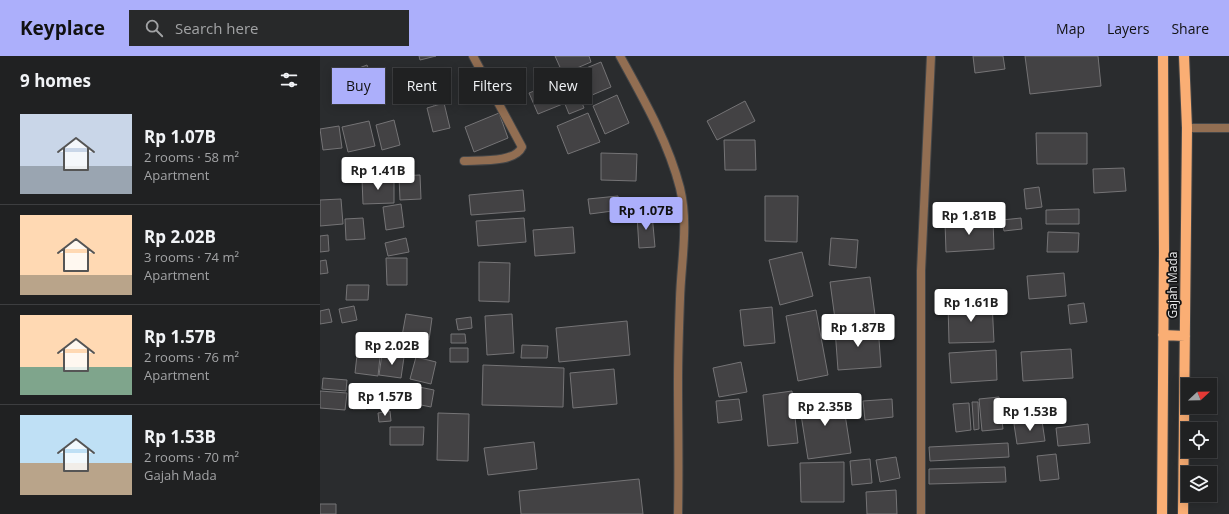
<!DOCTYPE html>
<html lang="en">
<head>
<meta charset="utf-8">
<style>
	:root { --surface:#202122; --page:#28292a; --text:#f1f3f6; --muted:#a2a3a5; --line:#3d3e40; --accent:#acaffb }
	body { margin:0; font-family:"Open Sans",sans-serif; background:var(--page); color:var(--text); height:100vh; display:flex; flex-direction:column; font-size:15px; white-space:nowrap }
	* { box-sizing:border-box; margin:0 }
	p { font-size:13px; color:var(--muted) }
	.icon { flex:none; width:22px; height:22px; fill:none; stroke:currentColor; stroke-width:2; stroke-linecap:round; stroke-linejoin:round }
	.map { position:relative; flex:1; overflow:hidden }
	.sheet { display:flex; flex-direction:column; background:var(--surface); width:320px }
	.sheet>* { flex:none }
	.guide { position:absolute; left:12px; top:12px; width:380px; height:36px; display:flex; gap:8px }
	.needle { width:26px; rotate:68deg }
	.tools { position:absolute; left:861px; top:322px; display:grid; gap:8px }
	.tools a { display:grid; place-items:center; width:36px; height:36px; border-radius:0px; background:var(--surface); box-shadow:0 2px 10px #0003,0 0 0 1px var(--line); font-size:20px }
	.price { position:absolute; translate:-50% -34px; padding:0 9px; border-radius:4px; background:#fff; color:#222; font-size:13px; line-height:26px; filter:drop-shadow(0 1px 2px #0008) }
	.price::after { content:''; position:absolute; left:50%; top:24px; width:12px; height:9px; margin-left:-6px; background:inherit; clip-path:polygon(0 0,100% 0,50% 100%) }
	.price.current { background:var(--accent); color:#111 }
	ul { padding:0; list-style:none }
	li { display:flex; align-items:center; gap:12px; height:100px; padding:0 20px }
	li+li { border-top:1px solid var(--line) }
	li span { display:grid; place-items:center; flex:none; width:112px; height:80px; border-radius:0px; color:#555 }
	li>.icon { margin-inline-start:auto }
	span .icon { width:48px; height:48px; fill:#fffc; stroke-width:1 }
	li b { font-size:17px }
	h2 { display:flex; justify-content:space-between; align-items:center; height:48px; padding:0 20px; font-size:17px }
	.pill { padding:0 14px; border-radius:0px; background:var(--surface); box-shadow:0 2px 10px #0003,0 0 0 1px var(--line); font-size:14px; line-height:36px }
	.pill.current { background:var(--accent); color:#111 }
	header { display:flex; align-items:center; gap:24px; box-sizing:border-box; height:56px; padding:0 20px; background:var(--accent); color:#111 }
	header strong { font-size:19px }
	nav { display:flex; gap:22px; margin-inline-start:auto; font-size:14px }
	.search { width:280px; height:36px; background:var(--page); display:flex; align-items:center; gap:10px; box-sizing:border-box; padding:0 14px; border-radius:0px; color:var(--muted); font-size:15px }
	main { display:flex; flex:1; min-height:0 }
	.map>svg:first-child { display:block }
	.building { fill:#434244; stroke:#757476 }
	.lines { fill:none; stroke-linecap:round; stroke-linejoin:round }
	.minor-casing { stroke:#454749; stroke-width:10 }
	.tertiary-casing { stroke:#454749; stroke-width:10 }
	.primary-casing { stroke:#454749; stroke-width:12 }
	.minor { stroke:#926e52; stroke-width:8 }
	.tertiary { stroke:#926e52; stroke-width:8 }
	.primary { stroke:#faae74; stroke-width:10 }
	.labels { text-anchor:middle; stroke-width:3.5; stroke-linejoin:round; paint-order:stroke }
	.street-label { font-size:12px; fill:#e9eaec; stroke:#131415 }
</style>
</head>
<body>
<header>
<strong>Keyplace</strong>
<div class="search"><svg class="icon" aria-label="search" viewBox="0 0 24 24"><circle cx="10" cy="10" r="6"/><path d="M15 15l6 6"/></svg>Search here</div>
<nav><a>Map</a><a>Layers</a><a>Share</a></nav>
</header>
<main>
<section class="sheet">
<h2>9 homes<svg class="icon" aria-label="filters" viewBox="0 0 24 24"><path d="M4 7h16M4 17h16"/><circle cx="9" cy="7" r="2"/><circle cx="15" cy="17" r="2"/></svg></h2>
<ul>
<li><span style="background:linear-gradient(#c9d6e8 65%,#9aa5b1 0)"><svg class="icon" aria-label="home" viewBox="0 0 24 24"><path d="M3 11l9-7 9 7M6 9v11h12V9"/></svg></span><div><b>Rp 1.07B</b><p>2 rooms · 58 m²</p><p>Apartment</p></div></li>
<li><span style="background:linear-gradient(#ffd9b3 75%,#b9a48a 0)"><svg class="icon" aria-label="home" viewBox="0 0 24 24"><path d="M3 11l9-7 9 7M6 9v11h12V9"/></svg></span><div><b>Rp 2.02B</b><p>3 rooms · 74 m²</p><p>Apartment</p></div></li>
<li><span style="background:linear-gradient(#ffd9b3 65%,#7fa58c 0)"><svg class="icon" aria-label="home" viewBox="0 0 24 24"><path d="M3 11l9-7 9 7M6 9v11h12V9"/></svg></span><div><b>Rp 1.57B</b><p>2 rooms · 76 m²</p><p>Apartment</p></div></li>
<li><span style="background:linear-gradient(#bfe0f5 60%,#b9a48a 0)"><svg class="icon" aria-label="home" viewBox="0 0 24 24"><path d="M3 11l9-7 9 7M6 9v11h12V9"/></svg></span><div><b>Rp 1.53B</b><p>2 rooms · 70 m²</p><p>Gajah Mada</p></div></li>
</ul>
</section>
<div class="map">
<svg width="909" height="458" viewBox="0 0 909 458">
	<rect width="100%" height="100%" fill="#2a2c2e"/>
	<path class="building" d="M99,0h17l-16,4z
		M235,0h34l2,6 -28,12z
		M653,0h30l2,13 -30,4z
		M705,0h73l3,30 -71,8z
		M281,6l10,25 -26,11 -11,-25z
		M47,9l6,15 -24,9 -6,-15z
		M252,20l8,21 -42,17 -9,-21z
		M128,36l2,8 -17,5 -2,-9z
		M297,39l12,28 -24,11 -12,-28z
		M260,42l4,10 -15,6 -4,-10z
		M425,45l10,20 -38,19 -10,-19z
		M124,47l6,25 -17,4 -6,-24z
		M179,57l9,25 -34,14 -9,-25z
		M268,57l12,29 -32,12 -11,-28z
		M74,64l6,25 -18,5 -6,-25z
		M49,65l6,25 -27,6 -6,-25z
		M19,70l3,22 -19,2 -3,-21z
		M716,77h51v31h-50z
		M404,84h31l1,30h-31z
		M281,97l36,1 -1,27 -35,-1z
		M804,112l2,23 -32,2 -1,-24z
		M100,119l1,24 -21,1 -1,-24z
		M42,123h32v24l-31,1z
		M719,131l3,20 -16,2 -2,-20z
		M203,134l2,21 -54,4 -2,-20z
		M298,140l2,14 -30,4 -2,-15z
		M445,140h33l-1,46 -32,-1z
		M21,143l2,25 -23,2v-26z
		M81,148l3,23 -18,3 -3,-23z
		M759,153v15h-33v-14z
		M332,158l3,33 -16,1 -2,-33z
		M43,162l2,21 -19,1 -1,-21z
		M204,162l2,24 -48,4 -2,-25z
		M701,162l1,11 -18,2 -2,-11z
		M673,164l1,29 -48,3 -1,-30z
		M253,171l2,26 -40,3 -2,-26z
		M728,176l31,1 -1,19h-31z
		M8,179l1,16 -9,1v-16z
		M86,182l3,14 -21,4 -3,-13z
		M511,182l27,2 -2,28 -27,-3z
		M482,196l11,44 -33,9 -11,-45z
		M66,202h21v27h-20z
		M6,204l2,13 -8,1v-13z
		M159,206l31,1 -1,39 -30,-1z
		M744,217l2,23 -37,3 -2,-23z
		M550,221l5,38 -40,4 -5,-37z
		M27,229h22l-1,15h-22z
		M672,246l2,40 -45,1 -1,-39z
		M764,247l3,19 -17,2 -2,-19z
		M34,250l3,14 -15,3 -3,-14z
		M452,251l3,36 -31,3 -4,-36z
		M9,253l3,13 -12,2v-13z
		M496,254l12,65 -30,6 -12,-65z
		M86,258l26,4 -3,22 -27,-4z
		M192,258l2,39 -27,2 -2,-39z
		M151,261l1,11 -14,2 -2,-11z
		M307,265l3,34 -71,7 -3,-34z
		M558,270l3,41 -43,3 -3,-41z
		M131,278h14l1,9h-15z
		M202,289l26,1 -1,12h-26z
		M130,292h18v14h-18z
		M751,293l2,29 -50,3 -2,-29z
		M676,294l1,30 -46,3 -2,-30z
		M62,298l22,3 -3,21 -22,-3z
		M37,299l23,2 -2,19 -23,-3z
		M96,301l20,5 -5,22 -21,-5z
		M421,306l6,30 -28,5 -6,-29z
		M163,309l81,3 -1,39 -81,-2z
		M294,313l3,35 -44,4 -3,-35z
		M3,322l24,2 -1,11 -24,-2z
		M56,329l23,6 -4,14 -23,-6z
		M94,330l20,4 -3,17 -20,-4z
		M0,335l27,2 -2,17 -25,-2z
		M472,335l6,52 -30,3 -5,-51z
		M33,339h13v14h-13z
		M522,339l9,58 -43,6 -9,-57z
		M679,341l4,32 -21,2 -3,-32z
		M419,343l3,21 -24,3 -2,-22z
		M572,343l1,18 -28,3 -2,-19z
		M652,346h6l1,27 -5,1z
		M649,347l2,27 -15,2 -3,-28z
		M70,355l1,10 -12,1 -1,-9z
		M118,357l31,1 -1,47 -31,-1z
		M722,365l3,20 -28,3 -3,-20z
		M768,368l2,19 -32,3 -2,-18z
		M70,371h34l-1,18h-33z
		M214,386l3,27 -49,6 -4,-27z
		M688,387l1,14 -79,4 -1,-14z
		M736,398l3,25 -19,2 -3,-25z
		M576,401l4,21 -20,4 -4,-22z
		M550,403l2,24 -20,2 -2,-24z
		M524,406v40h-43l-1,-39z
		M685,411l1,15 -77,2v-15z
		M319,423l4,35h-122l-2,-23z
		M576,434l1,24h-30l-1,-22z
		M0,448h16v10h-16z"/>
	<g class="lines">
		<defs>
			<path id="minor" d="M867,72h42
				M144,105c15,-1 51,2 58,-14l-49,-91
				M601,458v-243l10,-215"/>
			<path id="tertiary" d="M300,0c23,42 48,85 60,132 9,37 1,74 0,111 -1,27 -2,55 -2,82 0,44 1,89 0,133"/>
			<path id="primary" d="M843,279l22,1
				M842,458l2,-262 -1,-196
				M863,458l4,-386 -3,-72"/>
		</defs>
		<use href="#minor" class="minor-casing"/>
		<use href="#tertiary" class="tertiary-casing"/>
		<use href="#primary" class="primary-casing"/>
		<use href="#minor" class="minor"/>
		<use href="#tertiary" class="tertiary"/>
		<use href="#primary" class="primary"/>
	</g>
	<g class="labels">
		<g class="street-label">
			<text transform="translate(853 229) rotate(-90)" y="4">Gajah Mada</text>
		</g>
	</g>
</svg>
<div class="tools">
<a><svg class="needle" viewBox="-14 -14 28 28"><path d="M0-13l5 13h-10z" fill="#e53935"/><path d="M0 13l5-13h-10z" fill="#a2a3a5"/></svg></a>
<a><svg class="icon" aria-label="locate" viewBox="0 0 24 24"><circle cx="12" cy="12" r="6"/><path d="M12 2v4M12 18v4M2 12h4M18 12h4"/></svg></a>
<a><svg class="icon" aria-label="layers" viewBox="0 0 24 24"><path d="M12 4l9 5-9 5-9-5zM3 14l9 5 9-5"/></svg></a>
</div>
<b class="price" style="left:58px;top:135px">Rp 1.41B</b>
<b class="price current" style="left:326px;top:175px">Rp 1.07B</b>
<b class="price" style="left:649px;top:180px">Rp 1.81B</b>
<b class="price" style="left:651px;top:267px">Rp 1.61B</b>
<b class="price" style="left:538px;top:292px">Rp 1.87B</b>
<b class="price" style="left:72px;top:310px">Rp 2.02B</b>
<b class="price" style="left:65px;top:361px">Rp 1.57B</b>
<b class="price" style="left:505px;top:371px">Rp 2.35B</b>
<b class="price" style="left:710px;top:376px">Rp 1.53B</b>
<div class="guide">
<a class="pill current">Buy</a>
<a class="pill">Rent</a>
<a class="pill">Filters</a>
<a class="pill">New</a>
</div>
</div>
</main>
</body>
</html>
